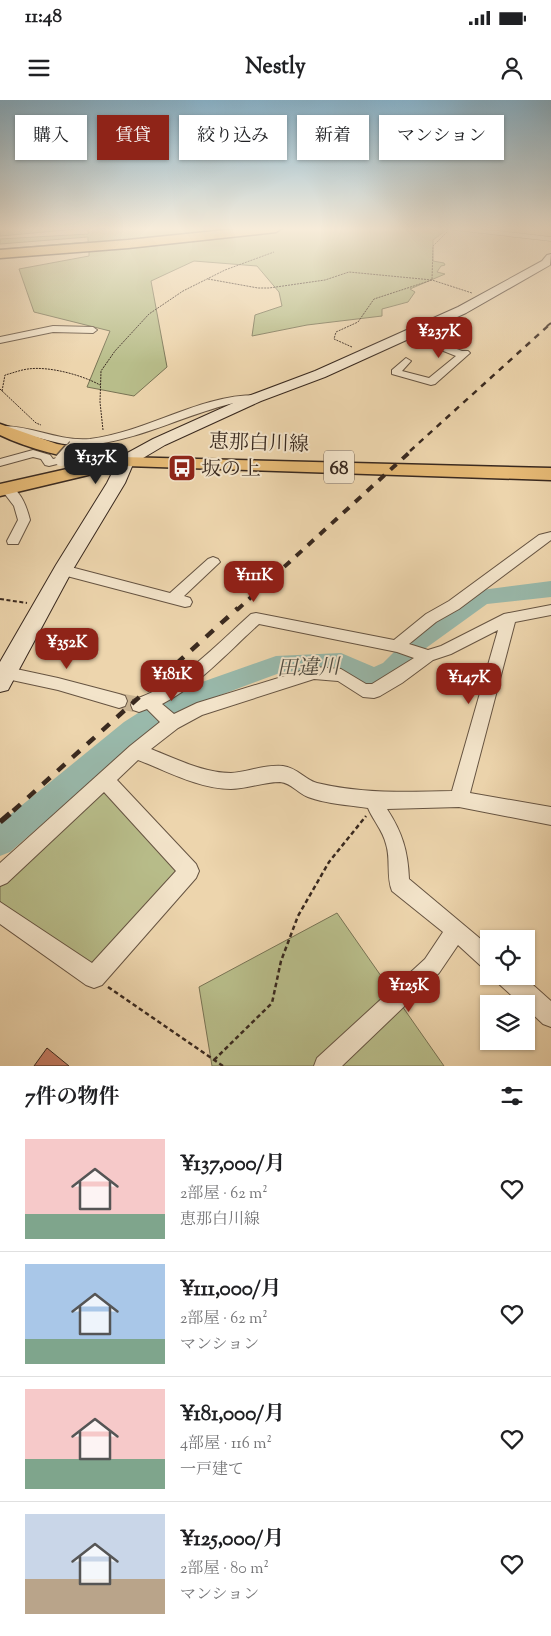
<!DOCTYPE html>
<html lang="ja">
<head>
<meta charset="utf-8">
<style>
	:root { --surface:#fff; --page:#f6f6f6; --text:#202124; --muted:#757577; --line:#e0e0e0; --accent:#8f2418 }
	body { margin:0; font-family:"Sorts Mill Goudy","Noto Serif JP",serif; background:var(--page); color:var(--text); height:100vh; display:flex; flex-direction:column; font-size:19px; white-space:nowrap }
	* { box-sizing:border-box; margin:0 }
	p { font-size:16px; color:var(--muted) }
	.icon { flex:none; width:28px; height:28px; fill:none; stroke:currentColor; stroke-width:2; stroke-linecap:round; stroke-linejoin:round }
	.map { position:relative; height:966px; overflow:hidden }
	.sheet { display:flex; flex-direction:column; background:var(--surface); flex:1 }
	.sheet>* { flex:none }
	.guide { position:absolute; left:15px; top:15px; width:521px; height:45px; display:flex; gap:10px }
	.buttons { position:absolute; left:480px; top:830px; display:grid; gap:10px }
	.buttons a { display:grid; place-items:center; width:55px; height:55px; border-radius:0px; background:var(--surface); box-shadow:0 1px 4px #0004; font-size:25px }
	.price { position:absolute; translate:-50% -42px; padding:0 11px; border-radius:10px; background:var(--accent); color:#fff; font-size:16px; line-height:32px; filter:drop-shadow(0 1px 2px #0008) }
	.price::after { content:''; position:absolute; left:50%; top:30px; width:15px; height:11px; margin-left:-8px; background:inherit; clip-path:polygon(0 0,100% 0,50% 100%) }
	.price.on { background:#222; color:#fff }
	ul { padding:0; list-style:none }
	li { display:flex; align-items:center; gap:15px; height:125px; padding:0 25px }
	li+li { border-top:1px solid var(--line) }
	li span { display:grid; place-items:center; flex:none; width:140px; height:100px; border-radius:0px; color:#555 }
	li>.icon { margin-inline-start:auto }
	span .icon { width:60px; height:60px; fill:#fffc; stroke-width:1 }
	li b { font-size:21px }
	h2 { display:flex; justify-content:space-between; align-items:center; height:60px; padding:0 25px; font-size:21px }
	.chip { padding:0 18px; border-radius:0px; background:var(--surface); box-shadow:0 1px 4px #0004; font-size:18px; line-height:45px }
	.chip.on { background:var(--accent); color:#fff }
	.status { display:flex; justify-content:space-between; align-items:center; height:35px; padding:0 25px; background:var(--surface); direction:ltr }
	.status svg { height:14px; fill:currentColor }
	header { display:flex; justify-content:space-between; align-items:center; height:65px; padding:0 25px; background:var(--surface); font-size:22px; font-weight:700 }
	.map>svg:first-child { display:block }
	.green { fill:#b8bd8a; stroke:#787354 }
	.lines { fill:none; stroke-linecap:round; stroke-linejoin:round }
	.river { fill:#99b9ab; fill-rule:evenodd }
	.building { fill:#c97f67; stroke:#39291f }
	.street-tunnel { stroke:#c9b391; stroke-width:16; stroke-dasharray:16 8; stroke-linecap:butt }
	.lane-casing { stroke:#665442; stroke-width:5 }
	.street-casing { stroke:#665442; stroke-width:2 }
	.secondary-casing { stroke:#39291f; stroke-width:2 }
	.primary-casing { stroke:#39291f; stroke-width:3 }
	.highway-casing { stroke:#39291f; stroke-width:3 }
	.path-far2 { stroke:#39291f; stroke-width:1; stroke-dasharray:2 1; stroke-linecap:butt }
	.path-far1 { stroke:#39291f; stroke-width:2; stroke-dasharray:4 2.5; stroke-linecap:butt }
	.path { stroke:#39291f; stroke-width:2.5; stroke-dasharray:4.5 3; stroke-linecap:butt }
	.lane { stroke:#f3e4ca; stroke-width:4 }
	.street { fill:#f3e4ca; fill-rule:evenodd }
	.secondary { fill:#f3e4ca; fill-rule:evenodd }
	.primary { fill:#e6ba76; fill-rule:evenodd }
	.highway { fill:#e6ba76; fill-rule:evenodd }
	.rail-far4 { stroke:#39291f; stroke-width:2; stroke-dasharray:5 5; stroke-linecap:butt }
	.rail-far3 { stroke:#39291f; stroke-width:2.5; stroke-dasharray:6 6; stroke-linecap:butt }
	.rail-far2 { stroke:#39291f; stroke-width:4; stroke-dasharray:8 8; stroke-linecap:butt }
	.rail-far1 { stroke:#39291f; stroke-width:4.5; stroke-dasharray:10 10; stroke-linecap:butt }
	.rail { stroke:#39291f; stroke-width:5.5; stroke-dasharray:13 13; stroke-linecap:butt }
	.street-bridge-far1-casing { stroke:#665442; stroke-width:12; stroke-linecap:butt }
	.street-bridge-casing { stroke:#665442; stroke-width:15; stroke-linecap:butt }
	.street-bridge-far1 { stroke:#f3e4ca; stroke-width:10 }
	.street-bridge { stroke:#f3e4ca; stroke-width:12 }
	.labels { text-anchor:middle; stroke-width:4; stroke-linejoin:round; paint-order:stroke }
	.shield { fill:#f3e4ca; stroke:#716152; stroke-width:1 }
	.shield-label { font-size:19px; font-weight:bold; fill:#39291f }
	.street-label { font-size:20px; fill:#39291f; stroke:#f3e4ca }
	.poi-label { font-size:20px; fill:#39291f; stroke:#f3e4ca; text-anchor:start }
	.water-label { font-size:21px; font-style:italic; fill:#514d42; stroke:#f3e4ca }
</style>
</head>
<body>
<div class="status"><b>11:48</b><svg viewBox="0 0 49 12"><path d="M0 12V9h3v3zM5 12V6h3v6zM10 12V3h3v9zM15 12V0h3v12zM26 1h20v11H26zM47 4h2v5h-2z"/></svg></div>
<header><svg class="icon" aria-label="menu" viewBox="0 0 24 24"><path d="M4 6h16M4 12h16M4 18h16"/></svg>Nestly<svg class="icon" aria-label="person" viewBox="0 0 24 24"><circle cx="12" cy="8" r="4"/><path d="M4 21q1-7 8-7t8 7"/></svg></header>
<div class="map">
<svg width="551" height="966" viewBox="0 0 551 966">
	<rect width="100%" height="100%" fill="#edd5ad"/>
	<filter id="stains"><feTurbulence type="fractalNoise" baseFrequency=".004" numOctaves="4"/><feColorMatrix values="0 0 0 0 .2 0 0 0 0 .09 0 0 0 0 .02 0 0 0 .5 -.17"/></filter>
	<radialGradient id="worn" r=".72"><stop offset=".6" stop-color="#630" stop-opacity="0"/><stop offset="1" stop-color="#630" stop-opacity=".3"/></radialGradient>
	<path class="green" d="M0,128h449l-16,12v21l11,2 1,2 -4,1 -4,6 8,2 -35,15 5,3 -7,10 -26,7v7l-75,9 -55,11 3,-21 27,-9 -3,-14 -22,-26 -63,-5 -43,20 16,86 -33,29 -47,-9 23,-56 -76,-19 -15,-43 70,-13v-10l-89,6v-3l88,-7v-5l-88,7v-5l88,-5v-6l-88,8z
		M102,688l80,82 -90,98 -92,-66v-16z
		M337,813l107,153h-232l-13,-79z"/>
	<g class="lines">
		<path class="river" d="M551,481v16l-64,7 -61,44 -27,29 -25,11 -36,-16 -61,2 -91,34 -44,30 -132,114 -10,4v-33l124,-101 44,-28 108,-38 65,-3 33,14 9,-4 27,-27 64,-45z"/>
	</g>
	<path class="building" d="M47,948l22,18h-35z"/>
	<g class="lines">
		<path class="street-tunnel" d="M119,601l20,4"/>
		<defs>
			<path id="lane" d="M454,128l97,11"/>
			<path id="street" d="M53,226l40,1 4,3 -4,3 -40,-1 -53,11v-6z
				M409,231l53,20h6l2,2 -35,31 -4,1 -39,-11v-4l14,-12 5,3 -9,10 27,7 27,-22 -50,-20v-4z
				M256,295l4,1v4c-11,3 -23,1 -34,5 -45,12 -89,35 -136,40 -30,4 -59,-14 -90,-13v-6c31,-1 60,16 90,13 57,-7 109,-44 166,-44z
				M33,350l17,5 3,4 8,-2 6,3 -2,2 -16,4 -4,-1 -4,-6 -8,-2 -33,9v-7z
				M7,385c14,4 20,23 23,35l-12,24h-10l-1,-3 11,-21 -4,-14 -13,-17z
				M551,432v8l-92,69 -23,13 -27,22 19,6 13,-4 63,-32 47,-9v10l-36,7 -45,171 81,14v18l-92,-18 -72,2c15,23 21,42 22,70l80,67v24l-7,-3 -24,-22 -19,28 -97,93h-28l3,-8 108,-99 18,-27 -51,-41c-6,-15 -1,-32 -6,-47 -3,-13 -13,-24 -18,-36 -19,-3 -42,-4 -60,-11 -11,-4 -16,-14 -28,-15 -17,0 -33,7 -49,7 -32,0 -64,-18 -93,-29l-21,20 79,84 3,7 -3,7 -94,107 -8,3 -8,-3 -86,-61v-22l92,61 84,-92 -72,-79 -97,91 -7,3v-23l130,-117 30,-24 -13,-13 -8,3 -6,-2 -2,-5 2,-5c48,-16 81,-53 118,-86l5,-1 138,27 32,-26 23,-13 90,-66zM259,524l138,28 17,6 -42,26h-6l-25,-15 -27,-2 -117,36 -23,11 -12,-10c38,-20 66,-52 97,-80zM498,530l-46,161c-47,1 -88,3 -135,-8 -12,-3 -19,-15 -34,-17 -18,-2 -35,6 -52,7 -27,0 -55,-14 -80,-24l27,-21 24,-13 112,-36 24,2 25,16 11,1 6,-2 22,-13 31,-23 18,-6z
				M213,457l5,2 2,3 -36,34 6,2 2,4 -2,4 -5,1 -122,-32 -5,-2 -2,-3 2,-3 5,-2 107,28 38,-34z
				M7,567l51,11 61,16 6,2 2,5 -2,5 -6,2 -61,-18 -51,-11 -5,-2 -2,-3 2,-5z
				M496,876h27l28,25v26l-8,-3 -17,-16v-4h-5l-22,-20z"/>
			<path id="secondary" d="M551,154l-1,11 -84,48 -141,64 -64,24 -96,44 -32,19 -8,19 -53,88 -64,119 -8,2v-30l56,-97 51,-82 13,-26 33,-18 98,-44 64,-24 143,-64 84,-46 5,-6z"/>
			<path id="primary" d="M0,324l57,20 57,10 7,3 430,11v12l-425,-14 -126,30v-12l98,-22c-34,-5 -67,-12 -98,-27z"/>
			<path id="highway" d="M245,128h37l-6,4 -148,16 -128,10v-8l128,-10z"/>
		</defs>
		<use href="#lane" class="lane-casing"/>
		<use href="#street" class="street-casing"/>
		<use href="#secondary" class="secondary-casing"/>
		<use href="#primary" class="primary-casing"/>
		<use href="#highway" class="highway-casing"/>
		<path class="path-far2" d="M208,179l50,9h11l56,-8 24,-8 83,8 40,13
			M352,247l-18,-8 2,-7 22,-10 16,-23 58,-19 1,-34 15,-15
			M0,289l36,34 5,2
			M2,291l3,-16c8,-2 15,-5 23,-6 21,-3 54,6 72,16
			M103,330l-3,-28 1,-31 14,-20 34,-37 34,-23 42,-21 49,-18"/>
		<path class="path-far1" d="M0,499l27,4"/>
		<path class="path" d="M108,887l115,79
			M214,960l58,-57 9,-42 17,-45 31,-54 37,-46"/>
		<use href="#lane" class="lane"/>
		<use href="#street" class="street"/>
		<use href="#secondary" class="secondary"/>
		<use href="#primary" class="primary"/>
		<use href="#highway" class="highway"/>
		<path class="rail-far4" d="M547,226l4,-3"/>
		<path class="rail-far3" d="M410,351l139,-126"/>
		<path class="rail-far2" d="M237,510l175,-160"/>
		<path class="rail-far1" d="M13,711l225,-203"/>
		<path class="rail" d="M0,722l14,-12"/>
		<defs>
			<path id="street-bridge-far1" d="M69,351l5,-6"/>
			<path id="street-bridge" d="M61,360l9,-10"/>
		</defs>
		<use href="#street-bridge-far1" class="street-bridge-far1-casing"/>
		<use href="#street-bridge" class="street-bridge-casing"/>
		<use href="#street-bridge-far1" class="street-bridge-far1"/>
		<use href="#street-bridge" class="street-bridge"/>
	</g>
	<linearGradient id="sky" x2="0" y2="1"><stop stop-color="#88b6d0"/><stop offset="0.49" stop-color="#f7ecda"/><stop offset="1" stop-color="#f7ecda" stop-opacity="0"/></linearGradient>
	<rect width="551" height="263" fill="url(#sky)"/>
	<defs>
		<symbol id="bus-square" viewBox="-11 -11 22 22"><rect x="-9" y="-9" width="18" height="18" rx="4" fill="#8f2418" stroke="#f3e4ca"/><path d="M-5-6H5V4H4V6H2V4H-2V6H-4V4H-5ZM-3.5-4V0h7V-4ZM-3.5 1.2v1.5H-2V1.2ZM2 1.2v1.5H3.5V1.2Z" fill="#fff"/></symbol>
	</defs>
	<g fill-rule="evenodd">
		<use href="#bus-square" x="166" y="352" width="32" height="32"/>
	</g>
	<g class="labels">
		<rect class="shield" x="324" y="350.5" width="30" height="33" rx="4"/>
		<g class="shield-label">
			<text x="339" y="374">68</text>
		</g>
		<g class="street-label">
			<text transform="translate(259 342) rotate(2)" y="7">恵那白川線</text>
		</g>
		<g class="poi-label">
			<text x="201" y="375">坂の上</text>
		</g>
		<g class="water-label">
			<text transform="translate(308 567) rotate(-2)" y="7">田違川</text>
		</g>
	</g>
	<rect width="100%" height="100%" filter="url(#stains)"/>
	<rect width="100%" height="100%" fill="url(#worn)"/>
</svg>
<div class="buttons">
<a><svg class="icon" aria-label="locate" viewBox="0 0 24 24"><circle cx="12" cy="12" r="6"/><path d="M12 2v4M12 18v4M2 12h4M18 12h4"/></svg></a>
<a><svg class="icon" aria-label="layers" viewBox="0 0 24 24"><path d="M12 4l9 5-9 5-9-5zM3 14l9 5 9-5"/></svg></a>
</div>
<b class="price" style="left:439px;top:259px">¥237K</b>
<b class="price on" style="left:96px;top:385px">¥137K</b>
<b class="price" style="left:254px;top:503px">¥111K</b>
<b class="price" style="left:67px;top:570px">¥352K</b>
<b class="price" style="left:172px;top:602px">¥181K</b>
<b class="price" style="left:469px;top:605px">¥147K</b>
<b class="price" style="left:409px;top:913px">¥125K</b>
<div class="guide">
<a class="chip">購入</a>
<a class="chip on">賃貸</a>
<a class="chip">絞り込み</a>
<a class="chip">新着</a>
<a class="chip">マンション</a>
</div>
</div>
<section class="sheet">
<h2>7件の物件<svg class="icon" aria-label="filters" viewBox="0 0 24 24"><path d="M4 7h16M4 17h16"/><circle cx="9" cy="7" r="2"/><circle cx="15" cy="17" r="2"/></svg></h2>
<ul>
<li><span style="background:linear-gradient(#f6c9c9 75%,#7fa58c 0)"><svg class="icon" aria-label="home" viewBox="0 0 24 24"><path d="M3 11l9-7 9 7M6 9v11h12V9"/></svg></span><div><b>¥137,000/月</b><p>2部屋 · 62 m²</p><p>恵那白川線</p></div><svg class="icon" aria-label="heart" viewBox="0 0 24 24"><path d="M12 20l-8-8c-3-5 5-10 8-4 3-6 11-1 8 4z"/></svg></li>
<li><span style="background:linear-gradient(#a9c7e8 75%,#7fa58c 0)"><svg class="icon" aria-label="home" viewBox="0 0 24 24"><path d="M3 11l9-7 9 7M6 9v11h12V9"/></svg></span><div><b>¥111,000/月</b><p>2部屋 · 62 m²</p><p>マンション</p></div><svg class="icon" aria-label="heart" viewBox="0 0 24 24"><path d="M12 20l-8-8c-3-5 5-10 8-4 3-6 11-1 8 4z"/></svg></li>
<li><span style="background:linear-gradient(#f6c9c9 70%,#7fa58c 0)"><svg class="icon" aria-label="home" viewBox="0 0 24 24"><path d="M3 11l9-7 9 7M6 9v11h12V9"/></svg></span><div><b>¥181,000/月</b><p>4部屋 · 116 m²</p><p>一戸建て</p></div><svg class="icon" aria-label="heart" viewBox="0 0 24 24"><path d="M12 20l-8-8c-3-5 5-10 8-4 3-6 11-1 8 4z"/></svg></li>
<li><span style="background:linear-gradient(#c9d6e8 65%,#b9a48a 0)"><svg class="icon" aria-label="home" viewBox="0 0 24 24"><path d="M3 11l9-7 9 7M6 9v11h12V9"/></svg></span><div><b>¥125,000/月</b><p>2部屋 · 80 m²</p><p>マンション</p></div><svg class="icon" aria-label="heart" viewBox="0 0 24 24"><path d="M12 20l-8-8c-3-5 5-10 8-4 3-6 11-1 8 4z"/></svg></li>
</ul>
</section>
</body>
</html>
